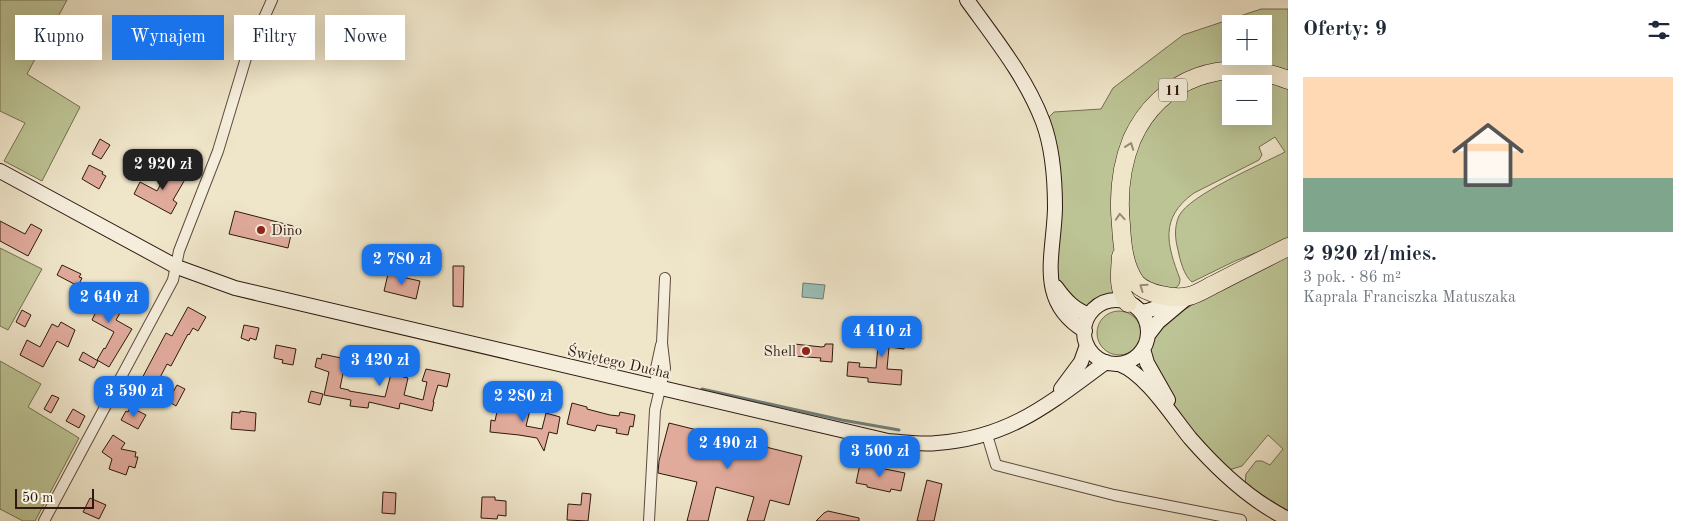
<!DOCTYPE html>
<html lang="pl">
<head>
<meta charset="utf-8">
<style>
	:root { --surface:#fff; --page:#f2f2f3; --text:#1f2937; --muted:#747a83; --accent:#1a73e8 }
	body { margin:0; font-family:"Old Standard TT",serif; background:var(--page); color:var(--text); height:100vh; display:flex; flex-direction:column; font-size:19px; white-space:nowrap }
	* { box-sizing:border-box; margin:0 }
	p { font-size:16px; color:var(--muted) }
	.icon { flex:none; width:28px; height:28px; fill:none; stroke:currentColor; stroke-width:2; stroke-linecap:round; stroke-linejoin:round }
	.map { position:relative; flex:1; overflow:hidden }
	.drawer { display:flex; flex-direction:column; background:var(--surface); width:400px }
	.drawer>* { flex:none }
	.banner { position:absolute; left:15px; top:15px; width:475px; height:45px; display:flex; gap:10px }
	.tools { position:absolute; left:1222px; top:15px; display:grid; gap:10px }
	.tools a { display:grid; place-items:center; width:50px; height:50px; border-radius:0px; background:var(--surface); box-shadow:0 5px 20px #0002; font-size:25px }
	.scale { position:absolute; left:15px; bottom:12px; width:79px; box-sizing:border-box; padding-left:5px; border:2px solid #2e180f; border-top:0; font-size:14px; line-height:18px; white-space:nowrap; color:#2e180f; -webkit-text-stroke:4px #f5eedc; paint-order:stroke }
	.price { position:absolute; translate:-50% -42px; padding:0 11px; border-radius:10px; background:var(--accent); color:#fff; font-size:16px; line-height:32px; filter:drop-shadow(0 1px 2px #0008) }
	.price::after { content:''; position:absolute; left:50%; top:30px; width:15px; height:11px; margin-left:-8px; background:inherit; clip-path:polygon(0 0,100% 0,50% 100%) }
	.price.current { background:#222; color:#fff }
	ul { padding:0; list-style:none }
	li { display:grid; align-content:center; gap:10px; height:265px; padding:0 15px }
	li span { display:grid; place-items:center; height:155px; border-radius:0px; color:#555 }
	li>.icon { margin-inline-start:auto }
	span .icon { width:90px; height:90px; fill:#fffc; stroke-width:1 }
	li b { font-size:21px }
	h2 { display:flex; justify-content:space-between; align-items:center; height:60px; padding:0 15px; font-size:21px }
	.chip { padding:0 18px; border-radius:0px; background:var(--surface); box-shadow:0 5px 20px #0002; font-size:18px; line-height:45px }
	.chip.current { background:var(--accent); color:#fff }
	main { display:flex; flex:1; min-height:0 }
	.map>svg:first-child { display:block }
	.green { fill:#bcc394; stroke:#756e52; fill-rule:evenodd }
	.water { fill:#9abfb9; stroke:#6f7c75 }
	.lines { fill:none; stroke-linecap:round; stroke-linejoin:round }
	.stream { stroke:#6f7c75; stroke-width:3 }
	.building { fill:#e1ab9c; stroke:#2e180f }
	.street-casing { stroke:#5e4b3e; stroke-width:12 }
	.secondary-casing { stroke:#2e180f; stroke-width:16 }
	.highway-casing { stroke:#2e180f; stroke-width:19 }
	.street { stroke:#f5eedc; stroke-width:10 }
	.secondary { stroke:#f5eedc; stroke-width:14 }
	.highway { stroke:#efe5c9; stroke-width:18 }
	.oneway { stroke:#988975 }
	.poi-dot { fill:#8f2418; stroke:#f5eedc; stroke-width:2 }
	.labels { text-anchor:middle; stroke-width:4; stroke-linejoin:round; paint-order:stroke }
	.shield { fill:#f5eedc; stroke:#6a584c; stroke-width:1 }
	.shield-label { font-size:14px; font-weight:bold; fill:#2e180f }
	.poi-label { font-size:15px; fill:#2e180f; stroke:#f5eedc; text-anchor:start }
	.street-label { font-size:15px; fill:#2e180f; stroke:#f5eedc }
</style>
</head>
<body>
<main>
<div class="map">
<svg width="1288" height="521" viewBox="0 0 1288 521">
	<rect width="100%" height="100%" fill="#efe5c9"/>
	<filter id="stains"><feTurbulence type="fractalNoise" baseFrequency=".004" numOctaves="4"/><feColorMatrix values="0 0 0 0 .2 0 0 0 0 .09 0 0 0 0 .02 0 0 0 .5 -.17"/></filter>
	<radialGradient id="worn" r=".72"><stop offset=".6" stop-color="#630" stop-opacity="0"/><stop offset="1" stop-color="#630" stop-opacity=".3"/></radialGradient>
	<path class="green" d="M0,0h67l-40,74 53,33 -38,74 -38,-20 21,-38 -25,-12z
		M1261,9h27v64l-70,-7 -88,63 -13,165 -3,4c-11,2 -20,9 -31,10l-26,-24 -8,-167 5,-5 47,-3 12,-21 70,-53zM1231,24h33v32h-33z
		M1230,75l58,11v154l-53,21 -43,21c-8,-6 -12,-22 -14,-32 -3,-11 -4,-23 1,-34 10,-21 83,-52 106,-64l-10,-15 -16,10 3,8 -3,5 -65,33c-35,25 -27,52 -14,86 0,17 -23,9 -34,7l-16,-26 -2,-74 7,-35 16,-32 30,-28zM1231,84h33v32h-33z
		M0,248l42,21 -34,61 -8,-4z
		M1288,256v255l-43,-27 1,-10 10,-13h6l8,4 13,-16 -15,-14 -26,31 -13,4 -33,-33 -25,-35 -23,-48 4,-17 15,-17 42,-25z
		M1097 333a22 22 0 1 1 44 0a22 22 0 1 1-44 0Z
		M0,361l41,23 -13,23 51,31 -44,83h-12l-23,-12z"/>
	<path class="water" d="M803,283l22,2 -2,14 -21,-2z"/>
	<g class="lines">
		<path class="stream" d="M702,389l140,31 57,10"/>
	</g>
	<path class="building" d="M100,139l10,6 -9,14 -9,-5z
		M89,165l14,7 -1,2 4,2 -7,13 -17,-10z
		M170,167l17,9 -14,24 4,3 -6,11 -37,-20 6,-12 17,9z
		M235,211l58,15 -5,22 -59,-14z
		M0,221l25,13 6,-10 11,6 -14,26 -28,-15z
		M62,265l19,9 -2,3 3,1 -4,8 -21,-11z
		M453,266h11l-1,41 -10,-1z
		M388,274l32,7 -4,18 -32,-8z
		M95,288l26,14 -5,9 4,2 -4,7 16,9 -23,38 -12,-7 7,-12 1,1 9,-17 -22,-12 3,-6 -7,-4 6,-11 -3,-3z
		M188,307l18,10 -8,14 -5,-3 -4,7 -1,-1 -17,32 -4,-2 -16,31 -11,-8 2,-4 -2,-1 26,-49 6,3z
		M22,310l9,5 -6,12 -9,-5z
		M61,322l14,8 -7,17 -11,-6 -14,26 -23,-12 7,-15 13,7 12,-23 6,3z
		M244,325l15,3 -3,12 -6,-2 -1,3 -8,-3z
		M875,327l31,4 -2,18 -15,-2 -2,22 15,1 -1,15 -33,-3v-4l-21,-2 1,-14 12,1 -1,4 17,1 2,-22h-5z
		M794,344l28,3 3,-1v-2h8l-1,18 -12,-1 1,-3 -28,-2z
		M276,345l20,4 -3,16 -11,-2 1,-3 -9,-2z
		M373,350l15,4 -5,18 -14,-4z
		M83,352l15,9 -4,7 -15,-8z
		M322,354l24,5 -6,29 9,2v1l36,6 6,-23 17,4 -4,17 19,5 4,-18 -5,-1 4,-12 24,5 -3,13 -9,-2 -5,17h1l-2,9 -32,-8 -1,6 -30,-7 -1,6 -18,-2 1,-6 -27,-5 5,-23 -14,-5 2,-9 4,1z
		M177,385l8,4 -9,17 -8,-5z
		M311,391l12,3 -3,11 -12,-3z
		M528,394l16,4 -2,9 -17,-4z
		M52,395l7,3 -8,15 -7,-4z
		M503,401l19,5 1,-2 8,2 -5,20 16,3 4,-16 14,4 -3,17 -8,-2 -5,19 -7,-13 -18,-3 -29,-3 1,-12 4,1 3,-14 3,1z
		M572,403l15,4v2l23,6 9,1 1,-4 15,3 -2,12 -3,-1 -2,9 -12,-2 1,-4 -20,-4 -2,6 -28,-7z
		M130,407l16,8 -8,14 -17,-9 5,-9 2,1z
		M73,409l12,7 -6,12 -13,-7z
		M240,411l16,2 -1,18 -24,-2 1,-17 8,1z
		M669,423l133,33 -13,49 -19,-5 -6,21h-17l7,-24 -38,-10 -8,34h-21l10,-39 -39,-9 1,-12z
		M113,435l12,8 -4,6 15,3 -1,5h3l-3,11 -6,-2 -3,9 -17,-6 3,-10 -10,-7z
		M860,464l45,9 -4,18 -10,-2 -1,3 -23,-5v-2l-11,-2z
		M927,480l15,4 -8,37h-17z
		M383,492l13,1 -1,21 -13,-1z
		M582,493l9,1 -3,27 -21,-1 1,-16 13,1z
		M482,497h13v3l11,1v15l-8,-1 -1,4 -16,-1z
		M90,498l16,7 -7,14 -16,-7z
		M828,511l31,7v3h-43l8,-8z"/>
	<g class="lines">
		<defs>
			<path id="street" d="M659,388l-4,-15 6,-28
				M987,435l9,30 118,30 127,25
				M44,521l129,-241 6,-29 39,-100 28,-93 26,-58
				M649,521l6,-111 10,-42 -3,-25 3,-65"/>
			<path id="secondary" d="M967,0c28,39 59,77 76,122 10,27 12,58 12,86 -1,47 -20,93 30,123
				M0,171l177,96 58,21 653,153c16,1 33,4 49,2 73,-5 113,-40 169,-81
				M1056,287c10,14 18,22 33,28
				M1084 332a32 32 0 1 1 64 0a32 32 0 1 1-64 0Z
				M1141,312l6,-1 32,-11
				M1148,335l10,-13 31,-26
				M1143,349l4,14 21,37
				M1119,364c27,10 53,52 71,74 27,31 61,63 98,81
				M1061,389l20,-27 6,-17"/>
			<path id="highway" d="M1288,80c-61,-25 -128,-3 -156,59 -11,27 -14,57 -11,86 1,19 3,42 15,58 10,11 39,17 53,13 9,-2 19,-9 28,-13 23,-12 47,-24 71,-36
				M1121,256c-1,16 -4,34 7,47"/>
		</defs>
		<use href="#street" class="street-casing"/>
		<use href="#secondary" class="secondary-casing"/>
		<use href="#highway" class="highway-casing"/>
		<use href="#street" class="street"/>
		<use href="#secondary" class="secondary"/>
		<use href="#highway" class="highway"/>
	</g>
	<defs><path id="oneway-chevron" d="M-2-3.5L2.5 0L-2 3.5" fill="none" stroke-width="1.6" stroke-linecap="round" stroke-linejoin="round" transform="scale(1.25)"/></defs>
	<g class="oneway">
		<use href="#oneway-chevron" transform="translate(1130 146) rotate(-70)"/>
		<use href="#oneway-chevron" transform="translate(1120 217) rotate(-94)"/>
		<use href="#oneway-chevron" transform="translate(1143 287) rotate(-145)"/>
	</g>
	<g class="poi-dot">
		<circle cx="261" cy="230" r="5"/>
		<circle cx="806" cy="351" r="5"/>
	</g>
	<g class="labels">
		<rect class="shield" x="1159" y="78.5" width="28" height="23" rx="4"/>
		<g class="shield-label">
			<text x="1173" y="95">11</text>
		</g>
		<g class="poi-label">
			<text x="271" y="235">Dino</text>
			<text x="796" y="356" text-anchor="end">Shell</text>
		</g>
		<g class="street-label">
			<text transform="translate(619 362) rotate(13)" y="5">Świętego Ducha</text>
		</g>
	</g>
	<rect width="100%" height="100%" filter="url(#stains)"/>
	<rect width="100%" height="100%" fill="url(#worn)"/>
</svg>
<div class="tools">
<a>+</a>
<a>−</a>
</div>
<div class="scale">50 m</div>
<b class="price current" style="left:163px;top:191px">2 920 zł</b>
<b class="price" style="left:402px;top:286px">2 780 zł</b>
<b class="price" style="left:109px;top:324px">2 640 zł</b>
<b class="price" style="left:882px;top:358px">4 410 zł</b>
<b class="price" style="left:380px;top:387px">3 420 zł</b>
<b class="price" style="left:134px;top:418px">3 590 zł</b>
<b class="price" style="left:523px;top:423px">2 280 zł</b>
<b class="price" style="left:728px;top:470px">2 490 zł</b>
<b class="price" style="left:880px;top:478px">3 500 zł</b>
<div class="banner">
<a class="chip">Kupno</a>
<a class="chip current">Wynajem</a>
<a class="chip">Filtry</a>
<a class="chip">Nowe</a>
</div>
</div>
<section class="drawer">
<h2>Oferty: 9<svg class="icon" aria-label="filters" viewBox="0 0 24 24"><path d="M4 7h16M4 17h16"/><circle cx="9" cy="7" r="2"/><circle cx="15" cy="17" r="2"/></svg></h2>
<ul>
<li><span style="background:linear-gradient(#ffd9b3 65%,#7fa58c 0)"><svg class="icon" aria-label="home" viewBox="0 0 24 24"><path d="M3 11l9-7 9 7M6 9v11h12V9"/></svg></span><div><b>2 920 zł/mies.</b><p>3 pok. · 86 m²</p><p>Kaprala Franciszka Matuszaka</p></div></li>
</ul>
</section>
</main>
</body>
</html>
